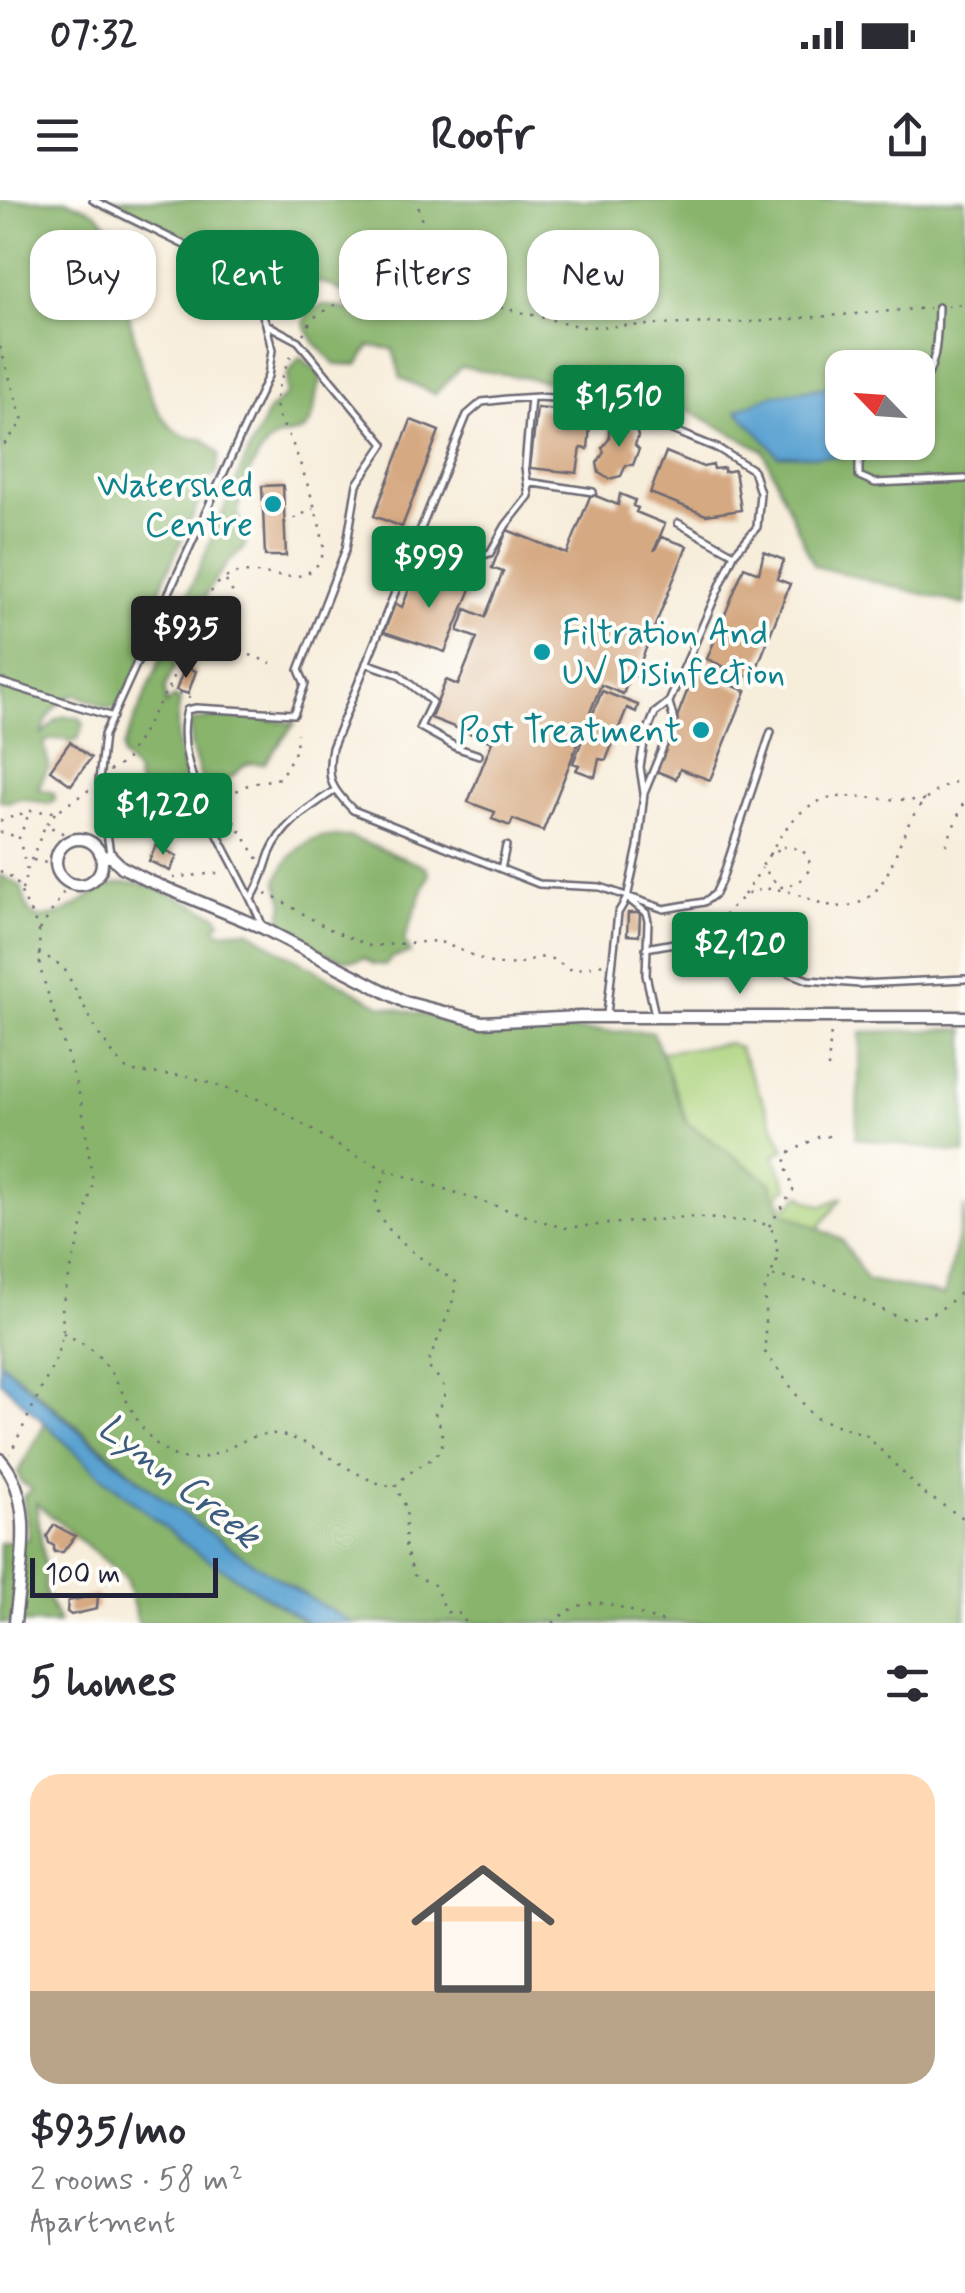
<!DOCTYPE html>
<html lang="en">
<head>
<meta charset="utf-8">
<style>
	:root { --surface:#fff; --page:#f2f2f3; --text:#2b2b33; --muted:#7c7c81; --accent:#0b8043 }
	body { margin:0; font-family:Mynerve,sans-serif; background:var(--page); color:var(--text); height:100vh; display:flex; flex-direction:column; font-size:38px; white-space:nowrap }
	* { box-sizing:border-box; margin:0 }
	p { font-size:32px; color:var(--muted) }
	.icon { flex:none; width:55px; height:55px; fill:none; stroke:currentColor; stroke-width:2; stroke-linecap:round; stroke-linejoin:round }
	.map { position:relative; height:1423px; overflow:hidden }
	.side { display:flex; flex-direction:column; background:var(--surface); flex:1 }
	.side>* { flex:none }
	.guide { position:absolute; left:30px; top:30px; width:905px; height:90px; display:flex; gap:20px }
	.needle { width:65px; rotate:295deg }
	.fabs { position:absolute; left:825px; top:150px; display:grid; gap:20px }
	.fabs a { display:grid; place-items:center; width:110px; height:110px; border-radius:20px; background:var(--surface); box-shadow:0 2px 8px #0004; font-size:50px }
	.scale { position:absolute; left:30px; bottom:25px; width:188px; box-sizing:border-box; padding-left:10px; border:5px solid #22223b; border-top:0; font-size:28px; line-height:35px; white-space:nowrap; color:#22223b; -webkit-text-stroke:8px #fdfcf7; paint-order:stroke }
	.price { position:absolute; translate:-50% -85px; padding:0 22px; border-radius:10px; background:var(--accent); color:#fff; font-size:32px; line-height:65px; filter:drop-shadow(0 2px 5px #0008) }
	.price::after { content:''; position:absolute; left:50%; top:60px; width:30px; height:22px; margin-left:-15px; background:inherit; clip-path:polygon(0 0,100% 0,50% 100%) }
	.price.current { background:#222; color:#fff }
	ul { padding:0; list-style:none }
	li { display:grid; align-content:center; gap:20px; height:530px; padding:0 30px }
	li span { display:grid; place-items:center; height:310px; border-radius:30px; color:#555 }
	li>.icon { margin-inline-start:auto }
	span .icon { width:180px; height:180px; fill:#fffc; stroke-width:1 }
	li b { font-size:42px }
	h2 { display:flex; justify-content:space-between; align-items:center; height:120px; padding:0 30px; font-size:42px }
	.tag { padding:0 35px; border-radius:30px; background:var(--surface); box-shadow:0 2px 8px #0004; font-size:35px; line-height:90px }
	.tag.current { background:var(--accent); color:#fff }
	.status { display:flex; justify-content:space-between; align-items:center; height:70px; padding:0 50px; background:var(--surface); direction:ltr }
	.status svg { height:28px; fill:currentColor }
	header { display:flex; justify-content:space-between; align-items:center; height:130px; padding:0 30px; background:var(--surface); font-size:45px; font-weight:700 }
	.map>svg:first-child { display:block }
	.green { fill:#abd27c; stroke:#667a5c; stroke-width:2.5 }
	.forest { fill:#88b46c; stroke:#556b54; stroke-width:2.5; fill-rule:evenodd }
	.water { fill:#5aa2d1; stroke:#3e6286; stroke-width:2.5 }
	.building { fill:#d5a982 }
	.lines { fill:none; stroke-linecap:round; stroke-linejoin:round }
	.service-casing { stroke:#6d6973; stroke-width:10 }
	.minor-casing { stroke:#6d6973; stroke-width:15 }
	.path { stroke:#6d6973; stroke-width:2.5; stroke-dasharray:2.5 8; stroke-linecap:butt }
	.service { stroke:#fff; stroke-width:5 }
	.minor { stroke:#fff; stroke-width:10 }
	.culture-dot { fill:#0f9aa8; stroke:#fdfcf7; stroke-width:4 }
	.labels { text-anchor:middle; stroke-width:8; stroke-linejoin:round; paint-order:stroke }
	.culture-label { font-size:35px; fill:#0d838f; stroke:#fdfcf7; text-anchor:end }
	.water-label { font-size:38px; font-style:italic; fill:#3b5c7e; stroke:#fdfcf7 }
</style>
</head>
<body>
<div class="status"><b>07:32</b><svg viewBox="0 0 49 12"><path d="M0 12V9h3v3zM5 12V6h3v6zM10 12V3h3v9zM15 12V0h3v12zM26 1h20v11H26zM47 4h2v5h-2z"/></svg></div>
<header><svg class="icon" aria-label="menu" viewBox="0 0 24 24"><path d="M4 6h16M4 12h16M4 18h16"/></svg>Roofr<svg class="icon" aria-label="share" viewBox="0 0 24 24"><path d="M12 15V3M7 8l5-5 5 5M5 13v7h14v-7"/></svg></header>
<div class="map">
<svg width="965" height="1423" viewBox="0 0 965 1423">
	<rect width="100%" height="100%" fill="#fdfcf7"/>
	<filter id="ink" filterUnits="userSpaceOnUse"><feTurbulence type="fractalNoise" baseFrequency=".01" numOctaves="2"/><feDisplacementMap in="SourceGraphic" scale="20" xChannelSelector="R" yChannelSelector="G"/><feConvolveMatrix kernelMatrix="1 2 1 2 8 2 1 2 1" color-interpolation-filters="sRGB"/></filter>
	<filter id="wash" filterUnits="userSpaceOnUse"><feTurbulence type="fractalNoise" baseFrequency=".0048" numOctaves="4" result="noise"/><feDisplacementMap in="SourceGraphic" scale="40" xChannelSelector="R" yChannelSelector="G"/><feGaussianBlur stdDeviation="2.25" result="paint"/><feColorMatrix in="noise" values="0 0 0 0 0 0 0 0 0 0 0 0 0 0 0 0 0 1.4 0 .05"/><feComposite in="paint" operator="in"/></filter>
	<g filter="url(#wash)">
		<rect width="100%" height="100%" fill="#f7eddb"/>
		<path class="green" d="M730,843l9,5 46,102 -11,5 14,33 -8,4 2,12 7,3 12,-13 6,6 16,6 20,-9 -25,32 -38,-19 -9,-27 -84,-60 -26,-71z"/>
		<path class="forest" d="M0,0h67l29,12 28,32 -1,17 -20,4 -1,7c5,4 13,10 17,16 22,41 21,154 85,151l15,15 -3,20 -12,8 -7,24 -33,73 -14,37 -6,41 -21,43 -6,7 -9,2 -32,-15c-20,8 -29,20 -34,40 15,-13 14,-22 38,-16l4,6 -7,17 -25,-2 -8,4 5,22 -11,24 16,4 1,6 -6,5 -28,-6 -14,4 -7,-2z
			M101,0h864v405l-151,-39 -51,-116 -89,-47 -213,-36 -26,27 -34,-16 -8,-29 -24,-3 -11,19 -23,-1 -21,-22 -10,-18 3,-11 16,-8 29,5 8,-6v-7c-17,-2 -17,-6 -31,-12 -15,-7 -34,5 -50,8l-23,-13 -23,-21zM842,168h76v74h-76z
			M300,157l20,17 1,8c-9,13 -3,31 -13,44 -6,10 -19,6 -29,11 -19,8 -37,46 -40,66 -3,14 3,26 7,38l-3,9 -14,11 -19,26 -45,101 1,17 8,-8 6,3 -3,21 1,27 13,46 -6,5 -5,24 -10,4 -10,-3 -20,-33 -4,-19 -13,-15v-10l123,-289 23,-48 17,-15 1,-20z
			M223,515l72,8 -31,41c-23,-3 -18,2 -33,13 -5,4 -19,7 -27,10l-13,-40v-25z
			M321,637h29l76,30 3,7 -25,66 6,13 -17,4 -8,8 -12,-1 -9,-6c-26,11 -63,-20 -83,-36l3,-20 -7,-22c9,-21 21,-36 44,-43z
			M0,675l21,11 7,24 9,8c36,-3 40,-17 70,-31 35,-16 79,16 110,28l4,7 -5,4 3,6 30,-2 27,18 104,57 106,24 167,3 34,91 84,60 9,27 62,30 25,40 77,15 21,-89v417h-613l-118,-71 -59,-43 -175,-148z
			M965,829v125l-109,-16 5,-106z
			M45,1224c78,72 172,145 263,199h-170l-12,-45 -90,-75 9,64v24l14,32h-59v-80l29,-4 -6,-42 9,-8 -11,-7 -3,-10z"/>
		<path class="water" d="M842,185v57l14,1 -13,14 -66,-2c-12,-17 -27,-29 -40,-45l36,-15z
			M0,1161c108,100 223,190 352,262h-44l-119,-76 -91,-74 -98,-92z"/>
		<g id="blocks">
			<path class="building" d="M537,208l48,5 -2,11 7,1 -2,24 -7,-1 -4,25 -47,-5z
				M411,220l28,11 -37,96 -28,-11z
				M620,221l9,1 6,4 3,10 -3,9 4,4 -6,16h-7l-5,11 -12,3 -10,-6 -2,-10 7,-11 -2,-4 7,-9v-10z
				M666,252l37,15 10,-2 1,4 10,-1v4l11,-2 6,40 -35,5 -56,-22z
				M283,285l3,71h-21l-3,-70z
				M591,294l27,11 2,-11 15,6 -2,6 5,2 -2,4 29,12 -11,27 8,-14 25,9 -52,130 -4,-2 -8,20 -22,-9 -58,146 -30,-12 -3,7 -18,-7 3,-7 -27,-10 24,-60 -61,-24 15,-38 12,5 19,-47 -19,-7 8,-22 19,8 18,-45 -11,-4 15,-38 60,24z
				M764,352l20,8 -7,19 13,5 -37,94 -17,-6 -1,3 -14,-5 2,-4 -16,-7 37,-92 15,6z
				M418,368l53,21 -26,63 -61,-20 11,-28 7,3z
				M185,467l11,4 -8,23 -12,-4z
				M695,471l51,20 -36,89 -30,-11 -4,10 -20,-8z
				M602,491l36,14 -2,7 -9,-4 -21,52 -7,-1 -4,18 -19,-7 3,-5 -6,-2z
				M70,542l21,16 -20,27 -21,-15z
				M156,646l21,10 -7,15 -21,-10z
				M628,713h12l-1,23 -12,-1z
				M54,1325l21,11 -12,16h-9v-6l-5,-3 -2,-7z
				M98,1395l-1,14 -26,6 -4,-3 1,-11z"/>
		</g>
	</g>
	<g filter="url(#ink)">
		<use href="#blocks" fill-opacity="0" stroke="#6d6973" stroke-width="2.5"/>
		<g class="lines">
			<defs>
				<path id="service" d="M93,0l136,67 15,14 14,20 8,23 6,26 -4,26 -164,359 -5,46 11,72
					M918,191c20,-25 19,-53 20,-84
					M872,242l-13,21v13l16,7 90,-4
					M527,282l66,10
					M678,323l56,31
					M417,335l58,23 15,-5 16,-28 23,-29 -4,-29 6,-69
					M366,463l32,11 34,28 -12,25 38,21 21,7
					M0,482l113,35
					M645,591l29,-71 -5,-17
					M501,669l5,-23
					M252,697c10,-15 12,-28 18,-44 12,-29 39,-45 64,-62
					M630,700l16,13 2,8 -2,54 9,40
					M262,725c-22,-61 -93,-152 -75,-215l9,-2 98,6 11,-30 -6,-14 47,-121 11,-65 27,-40 -86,-103 -32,-17
					M646,748l56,-10 106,42 52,4 105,-5
					M607,814l11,-101 9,-15 11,-51 6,-54 -4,-26 5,-30 10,-24 14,-11 65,-148 23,-27 3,-34 -7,-23 -34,-21 -54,-22 -10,-13 -38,-12 -79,-5 -31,2 -25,3 -15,13 -135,333c-6,31 -1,40 21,62l186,74 61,3 64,22 40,-7 11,-8 7,-15 49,-147"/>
				<path id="minor" d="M56 662a23 23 0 1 1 46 0a23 23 0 1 1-46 0Z
					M102,659l8,-4 12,12 27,14 114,47 142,74 77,20 97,-5h386
					M0,1259c38,42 19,115 15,164"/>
			</defs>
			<use href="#service" class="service-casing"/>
			<use href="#minor" class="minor-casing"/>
			<path class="path" d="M399,78l23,-56 -5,-22
				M947,106l18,-2
				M303,134l10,-16 48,-29 37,-9 23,-1 78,28 83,20 171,-5 176,-14
				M0,147l23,74 -23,29
				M284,323l29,-14
				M226,381l7,12
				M219,443l21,8
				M250,455l21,8
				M168,488l45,-100c5,-5 12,-10 18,-13 26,-12 76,22 92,-21 5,-15 -25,-100 -34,-118 -6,-11 -13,-21 -13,-36 1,-16 11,-36 18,-51
				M109,571l16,-9 43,-74 22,10
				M55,613l-9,12 31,15
				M0,621l30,-10 26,1 33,-22
				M0,632l18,5
				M946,645l19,-46
				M783,647c37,-2 35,38 -4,40l-17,-21 7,-11z
				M769,655c46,-84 80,-52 157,-55
				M258,659l-35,-55c18,-22 30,-20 57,-26l16,-28 1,-17
				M33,660l23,5
				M27,670l18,-44
				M0,671l15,8 24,52 1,37 41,132 12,83 -31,122 1,28 -7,26 -46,95
				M173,678l52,-6
				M22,690l5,-19 -8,-33 11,-27
				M265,694l10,3 52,31 43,18 68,-5 58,24 23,-1 19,-7 14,2 20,11 32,-6
				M744,695l18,-27
				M40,730l30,-48
				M710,731c12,-10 20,-25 32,-33 44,-31 82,29 124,1 41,-28 26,-103 99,-120
				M38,754l16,6 11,10 33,63 25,34 10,5 55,4 76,25 90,54 33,15 176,58 126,-11 72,5 12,9 4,13v16l-12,28v64l48,65 53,18 57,58 42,26
				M828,868l3,-38
				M387,971c-3,9 -11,23 -11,31 1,30 58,66 80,80l-4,22 -25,62c19,19 24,24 8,48 25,49 -17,43 -40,73 17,25 10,28 10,56 1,10 6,22 9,32l20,10 13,27 13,1 6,10
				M769,1026l25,-37 -9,-24 2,-11 35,-19 9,2
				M773,1076l55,9 72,33c29,2 46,-10 65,-30
				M63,1133c11,6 23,11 32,20 28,26 35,70 65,94 44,35 79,-18 115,-13 44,6 75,45 118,53
				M553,1423c43,-40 69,-10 116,0"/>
			<use href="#service" class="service"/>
			<use href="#minor" class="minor"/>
		</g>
	</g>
	<g class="culture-dot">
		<circle cx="273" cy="304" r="10"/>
		<circle cx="542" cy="452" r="10"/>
		<circle cx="701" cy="530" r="10"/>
	</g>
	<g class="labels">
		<g class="culture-label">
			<text x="253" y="296">Watershed<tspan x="253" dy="40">Centre</tspan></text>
			<text x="562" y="444" text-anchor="start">Filtration And<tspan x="562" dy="40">UV Disinfection</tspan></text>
			<text x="681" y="542">Post Treatment</text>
		</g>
		<g class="water-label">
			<text transform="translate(180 1280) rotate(38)" y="13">Lynn Creek</text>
		</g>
	</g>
</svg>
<div class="fabs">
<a><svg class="needle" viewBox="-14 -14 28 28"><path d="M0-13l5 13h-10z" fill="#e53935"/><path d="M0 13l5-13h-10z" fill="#7c7c81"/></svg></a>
</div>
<div class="scale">100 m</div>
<b class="price" style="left:619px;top:250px">$1,510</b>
<b class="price" style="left:429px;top:411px">$999</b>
<b class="price current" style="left:186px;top:481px">$935</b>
<b class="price" style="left:163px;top:658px">$1,220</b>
<b class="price" style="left:740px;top:797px">$2,120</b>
<div class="guide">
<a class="tag">Buy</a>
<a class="tag current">Rent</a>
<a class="tag">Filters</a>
<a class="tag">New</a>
</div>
</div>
<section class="side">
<h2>5 homes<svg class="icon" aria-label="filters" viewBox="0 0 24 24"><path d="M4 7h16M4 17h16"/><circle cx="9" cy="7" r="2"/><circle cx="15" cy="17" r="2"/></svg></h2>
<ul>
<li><span style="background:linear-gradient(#ffd9b3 70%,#b9a48a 0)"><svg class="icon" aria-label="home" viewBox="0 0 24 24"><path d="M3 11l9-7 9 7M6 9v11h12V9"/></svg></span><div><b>$935/mo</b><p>2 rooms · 58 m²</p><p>Apartment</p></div></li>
</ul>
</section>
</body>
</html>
